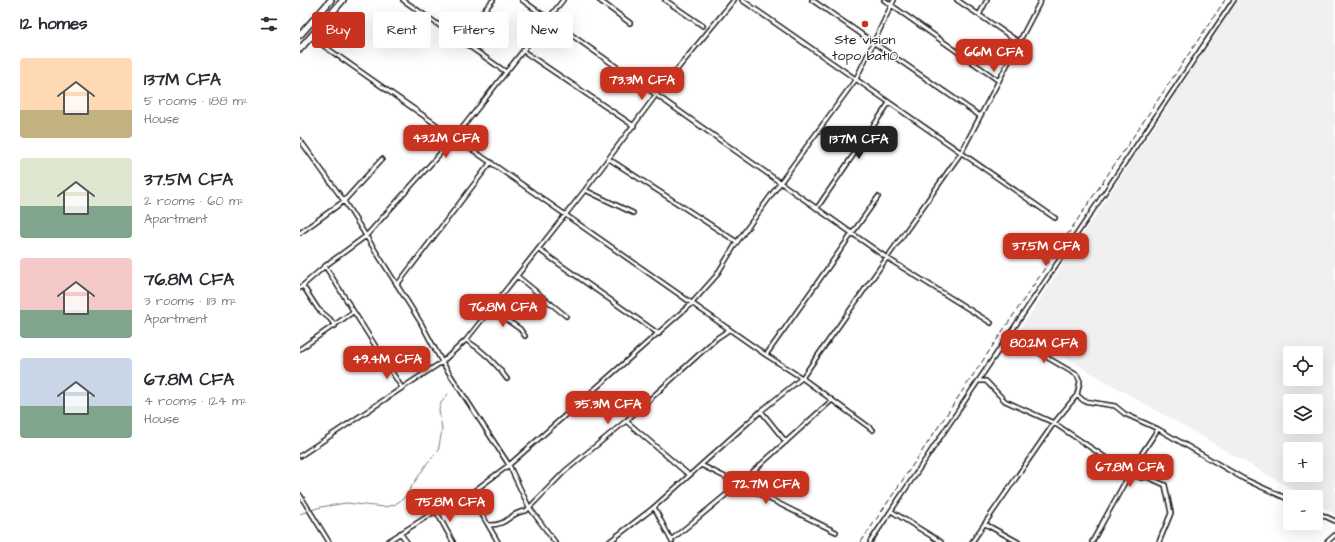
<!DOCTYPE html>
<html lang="en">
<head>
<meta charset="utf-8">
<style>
	:root { --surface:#fff; --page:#f2f2f3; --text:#2b2b33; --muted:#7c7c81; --accent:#c8321e }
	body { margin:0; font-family:"Architects Daughter",sans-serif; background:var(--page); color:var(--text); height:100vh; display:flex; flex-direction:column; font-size:15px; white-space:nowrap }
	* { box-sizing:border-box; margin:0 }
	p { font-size:13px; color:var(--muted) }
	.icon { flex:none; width:22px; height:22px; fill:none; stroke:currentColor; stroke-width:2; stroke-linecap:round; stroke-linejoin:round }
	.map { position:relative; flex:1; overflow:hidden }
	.details { display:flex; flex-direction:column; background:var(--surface); width:300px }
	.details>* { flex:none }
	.hud { position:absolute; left:12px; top:12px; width:380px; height:36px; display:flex; gap:8px }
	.tools { position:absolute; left:983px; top:346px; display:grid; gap:8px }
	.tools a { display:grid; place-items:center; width:40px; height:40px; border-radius:4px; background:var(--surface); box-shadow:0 4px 16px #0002; font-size:20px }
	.price { position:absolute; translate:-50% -34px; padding:0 9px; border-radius:8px; background:var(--accent); color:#fff; font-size:13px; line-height:26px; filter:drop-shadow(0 1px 2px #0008) }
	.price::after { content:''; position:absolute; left:50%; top:24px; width:12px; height:9px; margin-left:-6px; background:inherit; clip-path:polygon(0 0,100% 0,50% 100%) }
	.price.current { background:#222; color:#fff }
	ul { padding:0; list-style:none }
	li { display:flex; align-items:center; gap:12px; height:100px; padding:0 20px }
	li span { display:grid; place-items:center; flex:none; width:112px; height:80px; border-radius:4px; color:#555 }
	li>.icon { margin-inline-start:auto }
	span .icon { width:48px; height:48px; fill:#fffc; stroke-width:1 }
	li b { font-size:17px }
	h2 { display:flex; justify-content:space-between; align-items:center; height:48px; padding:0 20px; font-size:17px }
	.pill { padding:0 14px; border-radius:4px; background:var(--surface); box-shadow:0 4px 16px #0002; font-size:14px; line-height:36px }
	.pill.current { background:var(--accent); color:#fff }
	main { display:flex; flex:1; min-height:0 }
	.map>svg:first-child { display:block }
	.built { fill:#f0f0f0; fill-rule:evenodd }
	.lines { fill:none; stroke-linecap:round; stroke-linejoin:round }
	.stream { stroke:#7a7a7a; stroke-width:1 }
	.minor-casing { stroke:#1c1c1c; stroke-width:6 }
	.primary-casing { stroke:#1c1c1c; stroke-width:8 }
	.minor { stroke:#fff; stroke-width:3 }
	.primary { stroke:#fff; stroke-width:5 }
	.rail { stroke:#1c1c1c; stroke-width:1; stroke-dasharray:6 3; stroke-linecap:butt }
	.poi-dot { fill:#c8321e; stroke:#fff; stroke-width:1.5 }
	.labels { text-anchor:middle; stroke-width:3; stroke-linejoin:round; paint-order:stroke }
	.poi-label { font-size:14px; fill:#1c1c1c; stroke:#fff }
</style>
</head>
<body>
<main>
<section class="details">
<h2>12 homes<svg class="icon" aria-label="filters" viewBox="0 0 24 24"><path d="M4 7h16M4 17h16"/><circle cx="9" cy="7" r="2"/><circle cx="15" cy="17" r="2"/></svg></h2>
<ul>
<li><span style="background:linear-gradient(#ffd9b3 65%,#c2b280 0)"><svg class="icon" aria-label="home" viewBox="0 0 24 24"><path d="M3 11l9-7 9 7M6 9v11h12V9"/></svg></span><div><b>137M CFA</b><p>5 rooms · 188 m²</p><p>House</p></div></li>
<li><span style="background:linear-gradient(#dfe7d0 60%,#7fa58c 0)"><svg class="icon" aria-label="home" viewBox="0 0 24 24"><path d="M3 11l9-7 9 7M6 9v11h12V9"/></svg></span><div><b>37.5M CFA</b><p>2 rooms · 60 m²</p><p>Apartment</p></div></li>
<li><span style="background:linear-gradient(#f6c9c9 65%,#7fa58c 0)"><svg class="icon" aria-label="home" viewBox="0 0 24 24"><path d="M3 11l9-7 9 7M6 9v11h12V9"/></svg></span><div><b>76.8M CFA</b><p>3 rooms · 113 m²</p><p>Apartment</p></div></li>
<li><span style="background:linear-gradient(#c9d6e8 60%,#7fa58c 0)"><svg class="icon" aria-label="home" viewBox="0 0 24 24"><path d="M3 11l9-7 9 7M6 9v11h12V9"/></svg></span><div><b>67.8M CFA</b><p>4 rooms · 124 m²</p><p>House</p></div></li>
</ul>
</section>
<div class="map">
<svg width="1035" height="542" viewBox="0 0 1035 542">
	<rect width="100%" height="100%" fill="#fff"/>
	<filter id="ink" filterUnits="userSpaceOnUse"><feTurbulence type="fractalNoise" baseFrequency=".025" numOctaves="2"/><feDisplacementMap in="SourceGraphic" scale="8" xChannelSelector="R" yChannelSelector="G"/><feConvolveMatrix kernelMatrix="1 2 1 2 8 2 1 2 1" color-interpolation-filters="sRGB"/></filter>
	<g filter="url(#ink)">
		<path class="built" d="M938,0h97v514l-19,-11v-6h-10l-287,-166zM990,353h26v26h-26zM990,401h26v26h-26zM990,449h26v26h-26z"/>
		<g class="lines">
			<path class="stream" d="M11,510l10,-3 25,-4 38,4 10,-2 10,-7 24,-36 10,-10 4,-22 -3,-20 2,-7 7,-9
				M0,514l8,-3"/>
			<defs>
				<path id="minor" d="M103,0l103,72
					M222,0l365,258 104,65
					M299,0l31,23
					M365,0l38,26
					M442,0l313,218
					M512,0l168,116
					M584,0l115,81
					M657,0l62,42
					M679,15l8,-15
					M11,37l455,318 36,23 71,52
					M160,39l33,-39
					M223,51l111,75
					M0,140l44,61 77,122 21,39 67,103 20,42 26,35
					M309,159l128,83
					M285,190l48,23
					M517,208l72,-105
					M0,233l44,-32 38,-42
					M238,249l121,85
					M25,266l77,122 40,-26 24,-22 119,-150 71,-95 78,-95
					M217,276l49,40
					M97,285l94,-123
					M3,286l15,23 12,10 5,7
					M0,288l25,-22 41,-30 89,-99 108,-137
					M191,309l29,20 5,7
					M166,340c16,10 30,23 41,39
					M0,349l53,-37
					M466,355l112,-158
					M678,381h8l19,20 49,22 76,51 11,4 6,-1 18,8 6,28 -12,29
					M777,395l7,6 31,5 10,8 33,15 86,50 46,21
					M461,411l25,31
					M326,421l63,54
					M0,456l102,-68
					M401,465l135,67
					M170,494l28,48
					M0,495l29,47
					M354,507l18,35
					M136,511l17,31
					M591,511l50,31
					M1016,512l19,9
					M685,524l33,18
					M188,525c21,1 21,-13 38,-14l39,-40 61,-50 91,-83 12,-8
					M100,533l7,9
					M371,540l68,-56 92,-83
					M87,542l49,-31 34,-17 39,-29 183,-162 24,-27 21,-34 119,-163 38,-79
					M309,542l43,-33 109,-98 41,-33 159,-225 80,-153
					M570,542l364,-542
					M672,542l82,-119 23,-28 3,-14 -3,-6 -68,-40
					M792,542l43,-78 23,-35
					M1027,542l8,-7"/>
				<path id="primary" d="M0,35l31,-35
					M0,49l43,-49"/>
			</defs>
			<use href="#minor" class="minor-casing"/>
			<use href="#primary" class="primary-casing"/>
			<use href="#minor" class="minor"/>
			<use href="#primary" class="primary"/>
			<path class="rail" d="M561,542l364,-542"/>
		</g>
	</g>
	<circle class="poi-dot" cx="565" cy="24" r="4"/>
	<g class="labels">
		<g class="poi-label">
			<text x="565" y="44">Ste vision<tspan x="565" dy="16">topo bat10</tspan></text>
		</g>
	</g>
</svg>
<div class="tools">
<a><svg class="icon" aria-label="locate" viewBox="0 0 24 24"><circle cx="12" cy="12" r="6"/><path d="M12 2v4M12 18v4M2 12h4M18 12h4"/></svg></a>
<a><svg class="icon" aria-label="layers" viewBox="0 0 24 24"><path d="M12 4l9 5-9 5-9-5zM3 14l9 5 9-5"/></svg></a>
<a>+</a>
<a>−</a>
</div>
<b class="price" style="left:694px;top:73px">66M CFA</b>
<b class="price" style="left:342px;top:101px">73.3M CFA</b>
<b class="price" style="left:146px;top:159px">43.2M CFA</b>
<b class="price current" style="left:559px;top:160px">137M CFA</b>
<b class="price" style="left:746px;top:267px">37.5M CFA</b>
<b class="price" style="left:203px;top:328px">76.8M CFA</b>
<b class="price" style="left:744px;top:364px">80.2M CFA</b>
<b class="price" style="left:87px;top:380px">49.4M CFA</b>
<b class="price" style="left:308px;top:425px">35.3M CFA</b>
<b class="price" style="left:830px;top:488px">67.8M CFA</b>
<b class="price" style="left:466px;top:505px">72.7M CFA</b>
<b class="price" style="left:150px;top:523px">75.8M CFA</b>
<div class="hud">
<a class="pill current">Buy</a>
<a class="pill">Rent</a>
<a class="pill">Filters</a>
<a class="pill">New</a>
</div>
</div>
</main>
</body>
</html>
